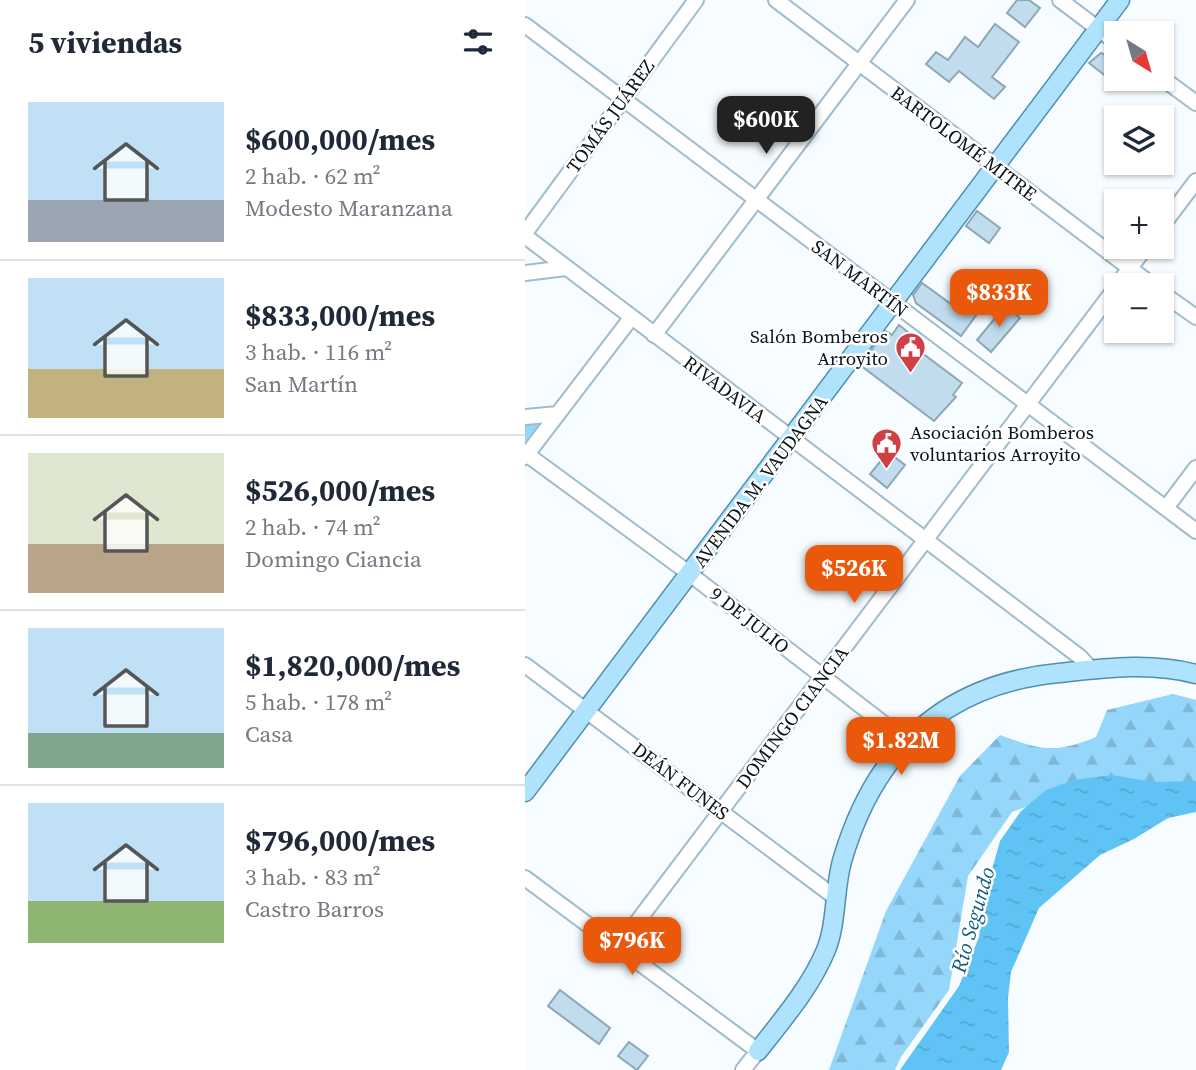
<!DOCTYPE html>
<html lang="es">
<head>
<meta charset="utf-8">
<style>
	:root { --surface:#fff; --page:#f6f6f7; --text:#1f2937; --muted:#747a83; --line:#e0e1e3; --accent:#ea580c }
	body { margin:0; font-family:"Source Serif 4",serif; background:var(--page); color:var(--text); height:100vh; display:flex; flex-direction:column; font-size:26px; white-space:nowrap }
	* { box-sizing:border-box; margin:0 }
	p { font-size:23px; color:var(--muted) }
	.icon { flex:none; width:38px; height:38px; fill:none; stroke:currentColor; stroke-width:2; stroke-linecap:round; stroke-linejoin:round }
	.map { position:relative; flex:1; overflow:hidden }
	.drawer { display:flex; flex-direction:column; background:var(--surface); width:525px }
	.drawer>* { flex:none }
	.needle { width:46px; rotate:143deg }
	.tools { position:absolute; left:579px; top:21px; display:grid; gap:14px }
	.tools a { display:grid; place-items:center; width:70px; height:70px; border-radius:0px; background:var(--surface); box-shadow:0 2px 5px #0004; font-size:35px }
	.price { position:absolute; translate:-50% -60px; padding:0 16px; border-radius:14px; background:var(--accent); color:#fff; font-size:23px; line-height:46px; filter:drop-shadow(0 2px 4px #0008) }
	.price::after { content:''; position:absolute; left:50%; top:42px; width:21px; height:16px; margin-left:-10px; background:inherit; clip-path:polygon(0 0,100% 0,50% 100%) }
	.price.on { background:#222; color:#fff }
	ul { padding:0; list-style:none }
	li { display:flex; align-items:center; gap:21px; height:175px; padding:0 28px }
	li+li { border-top:2px solid var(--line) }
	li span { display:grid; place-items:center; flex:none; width:196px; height:140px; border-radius:0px; color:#555 }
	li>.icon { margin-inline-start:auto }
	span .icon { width:84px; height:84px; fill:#fffc; stroke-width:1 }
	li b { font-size:30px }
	h2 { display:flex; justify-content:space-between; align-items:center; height:84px; padding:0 28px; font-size:30px }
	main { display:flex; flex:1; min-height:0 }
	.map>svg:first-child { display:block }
	.forest { fill:url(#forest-firs) }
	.park { fill:#95d7fb }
	.water { fill:url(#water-ripples) }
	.building { fill:#c1dded; stroke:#8ca7b6; stroke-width:2 }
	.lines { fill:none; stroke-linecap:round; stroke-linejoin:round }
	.minor-casing { stroke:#a0bccc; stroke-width:18 }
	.major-casing { stroke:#528ead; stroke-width:21 }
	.minor { stroke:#fff; stroke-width:14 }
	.major { stroke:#afe2fd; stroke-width:18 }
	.labels { text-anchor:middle; stroke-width:5; stroke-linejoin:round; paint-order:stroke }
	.street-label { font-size:19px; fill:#091419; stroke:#fff }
	.poi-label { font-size:19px; fill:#091419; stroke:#fff; text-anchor:end }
	.water-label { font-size:21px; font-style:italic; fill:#0b5d7e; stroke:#fff }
</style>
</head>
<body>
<main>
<section class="drawer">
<h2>5 viviendas<svg class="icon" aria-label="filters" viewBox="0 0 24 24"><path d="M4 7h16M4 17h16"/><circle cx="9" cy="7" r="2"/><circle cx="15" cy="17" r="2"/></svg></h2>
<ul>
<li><span style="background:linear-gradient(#bfe0f5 70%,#9aa5b1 0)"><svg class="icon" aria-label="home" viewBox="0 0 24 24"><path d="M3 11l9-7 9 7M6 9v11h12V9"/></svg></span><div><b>$600,000/mes</b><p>2 hab. · 62 m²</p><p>Modesto Maranzana</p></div></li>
<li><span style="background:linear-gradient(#bfe0f5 65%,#c2b280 0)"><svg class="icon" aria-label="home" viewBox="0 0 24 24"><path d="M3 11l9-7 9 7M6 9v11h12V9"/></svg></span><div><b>$833,000/mes</b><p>3 hab. · 116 m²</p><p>San Martín</p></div></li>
<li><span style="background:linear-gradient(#dfe7d0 65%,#b9a48a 0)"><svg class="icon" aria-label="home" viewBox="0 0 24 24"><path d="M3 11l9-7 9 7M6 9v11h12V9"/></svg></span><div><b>$526,000/mes</b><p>2 hab. · 74 m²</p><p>Domingo Ciancia</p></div></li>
<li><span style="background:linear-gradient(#bfe0f5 75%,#7fa58c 0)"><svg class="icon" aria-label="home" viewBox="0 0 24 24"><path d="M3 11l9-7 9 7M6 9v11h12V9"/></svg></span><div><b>$1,820,000/mes</b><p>5 hab. · 178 m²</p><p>Casa</p></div></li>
<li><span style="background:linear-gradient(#bfe0f5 70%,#8fb573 0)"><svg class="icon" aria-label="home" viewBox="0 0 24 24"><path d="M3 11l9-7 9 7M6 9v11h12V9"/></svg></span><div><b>$796,000/mes</b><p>3 hab. · 83 m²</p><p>Castro Barros</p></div></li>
</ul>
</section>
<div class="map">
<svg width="671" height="1070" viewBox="0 0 671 1070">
	<defs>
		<pattern id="forest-firs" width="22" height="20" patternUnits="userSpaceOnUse" patternTransform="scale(1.75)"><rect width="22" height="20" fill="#95d7fb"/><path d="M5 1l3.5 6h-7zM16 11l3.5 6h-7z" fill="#7fb8d7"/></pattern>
		<pattern id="water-ripples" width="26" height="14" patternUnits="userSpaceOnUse" patternTransform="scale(1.75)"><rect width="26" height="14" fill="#5fc4f5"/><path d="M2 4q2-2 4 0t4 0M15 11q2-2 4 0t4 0" fill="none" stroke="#51a8d1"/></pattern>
	</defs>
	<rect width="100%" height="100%" fill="#f6fcff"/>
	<path class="forest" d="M648,694l23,6v86l-127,5 -57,21 -44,64 -19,114 -48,67 -6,13h-66l57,-159 74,-135 40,-41c41,15 54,19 96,2l11,-27z"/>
	<path class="park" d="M21,421l-21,26v-25z"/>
	<path class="water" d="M587,775l42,7 42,-1v31l-28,6 -34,21 -34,16 -61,53 -28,64 -3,26 1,54 -8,18h-101l59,-84 20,-49 4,-36 17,-60 21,-30 25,-21 28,-10z"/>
	<path class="building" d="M492,0h12l11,8 -15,19 -18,-14z
		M470,24l24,18 -27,35 13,10 -11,12 -35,-28 -10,11 -23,-18 10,-12 12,8 17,-23 13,10z
		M576,53l16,7v25l-28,-22z
		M452,211l23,17 -11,15 -23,-17z
		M454,281l14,11 -32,44 -45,-33 -3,-8 9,-12 36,26z
		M481,305l14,13 -29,34 -14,-12z
		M374,325l15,12 -5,6 53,40 -9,12 3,2 -22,24 -74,-56 26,-34 6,4z
		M363,452l17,13 -18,23 -17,-14z
		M35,990l50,38 -11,16 -51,-38z
		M104,1042l19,14 -11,14 -19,-14z"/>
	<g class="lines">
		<defs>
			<path id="minor" d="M251,0l376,285
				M535,0l57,43
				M0,25l671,506
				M637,78l34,25
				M637,226l34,-45
				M0,233l171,-233
				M0,236l555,421 11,12
				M0,273l41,-5
				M592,285l29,-38
				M637,293l34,24
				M129,335l253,-335
				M0,417l33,-3
				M0,453l165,121 215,166
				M0,457l106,-139
				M641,508l30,-40
				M0,665l311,233
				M0,878l233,173 -15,19
				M94,946l498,-660"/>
			<path id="major" d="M0,792l595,-792
				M233,1051c25,-32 52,-63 68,-101 11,-28 8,-60 16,-89 32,-110 101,-177 217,-188 46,-5 92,-11 137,1"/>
		</defs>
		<use href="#minor" class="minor-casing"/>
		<use href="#major" class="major-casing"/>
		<use href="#minor" class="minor"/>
		<use href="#major" class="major"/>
	</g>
	<defs>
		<symbol id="civic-pin" viewBox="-11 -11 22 30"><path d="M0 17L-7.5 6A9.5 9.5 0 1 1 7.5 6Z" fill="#cf3f46" stroke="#fff"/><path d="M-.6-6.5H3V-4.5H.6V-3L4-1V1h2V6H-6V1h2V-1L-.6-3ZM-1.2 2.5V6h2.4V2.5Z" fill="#fff"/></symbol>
	</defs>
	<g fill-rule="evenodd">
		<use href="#civic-pin" x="368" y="330" width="35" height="47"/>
		<use href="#civic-pin" x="344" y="426" width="35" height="47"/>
	</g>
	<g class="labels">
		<g class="street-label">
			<text transform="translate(85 116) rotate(-54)" y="7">TOMÁS JUÁREZ</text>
			<text transform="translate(439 143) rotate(37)" y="7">BARTOLOMÉ MITRE</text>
			<text transform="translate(335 278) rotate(37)" y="7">SAN MARTÍN</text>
			<text transform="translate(200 389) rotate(37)" y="7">RIVADAVIA</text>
			<text transform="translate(235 481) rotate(-53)" y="7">AVENIDA M. VAUDAGNA</text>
			<text transform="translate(225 620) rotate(38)" y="7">9 DE JULIO</text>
			<text transform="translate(267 717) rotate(-53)" y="7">DOMINGO CIANCIA</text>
			<text transform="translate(156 781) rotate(37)" y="7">DEÁN FUNES</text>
		</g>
		<g class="poi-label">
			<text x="363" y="343">Salón Bomberos<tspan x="363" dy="22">Arroyito</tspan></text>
			<text x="385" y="439" text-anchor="start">Asociación Bomberos<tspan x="385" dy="22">voluntarios Arroyito</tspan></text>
		</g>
		<g class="water-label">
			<text transform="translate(448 920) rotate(-74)" y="7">Río Segundo</text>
		</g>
	</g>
</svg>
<div class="tools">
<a><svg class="needle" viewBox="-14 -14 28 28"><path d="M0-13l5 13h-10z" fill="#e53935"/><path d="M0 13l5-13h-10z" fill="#747a83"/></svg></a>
<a><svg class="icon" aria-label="layers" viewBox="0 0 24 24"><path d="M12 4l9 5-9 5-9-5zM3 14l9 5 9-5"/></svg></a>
<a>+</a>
<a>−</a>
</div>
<b class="price on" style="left:241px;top:156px">$600K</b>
<b class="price" style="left:474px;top:329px">$833K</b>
<b class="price" style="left:329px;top:605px">$526K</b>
<b class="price" style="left:376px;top:777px">$1.82M</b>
<b class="price" style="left:107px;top:977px">$796K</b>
</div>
</main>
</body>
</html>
